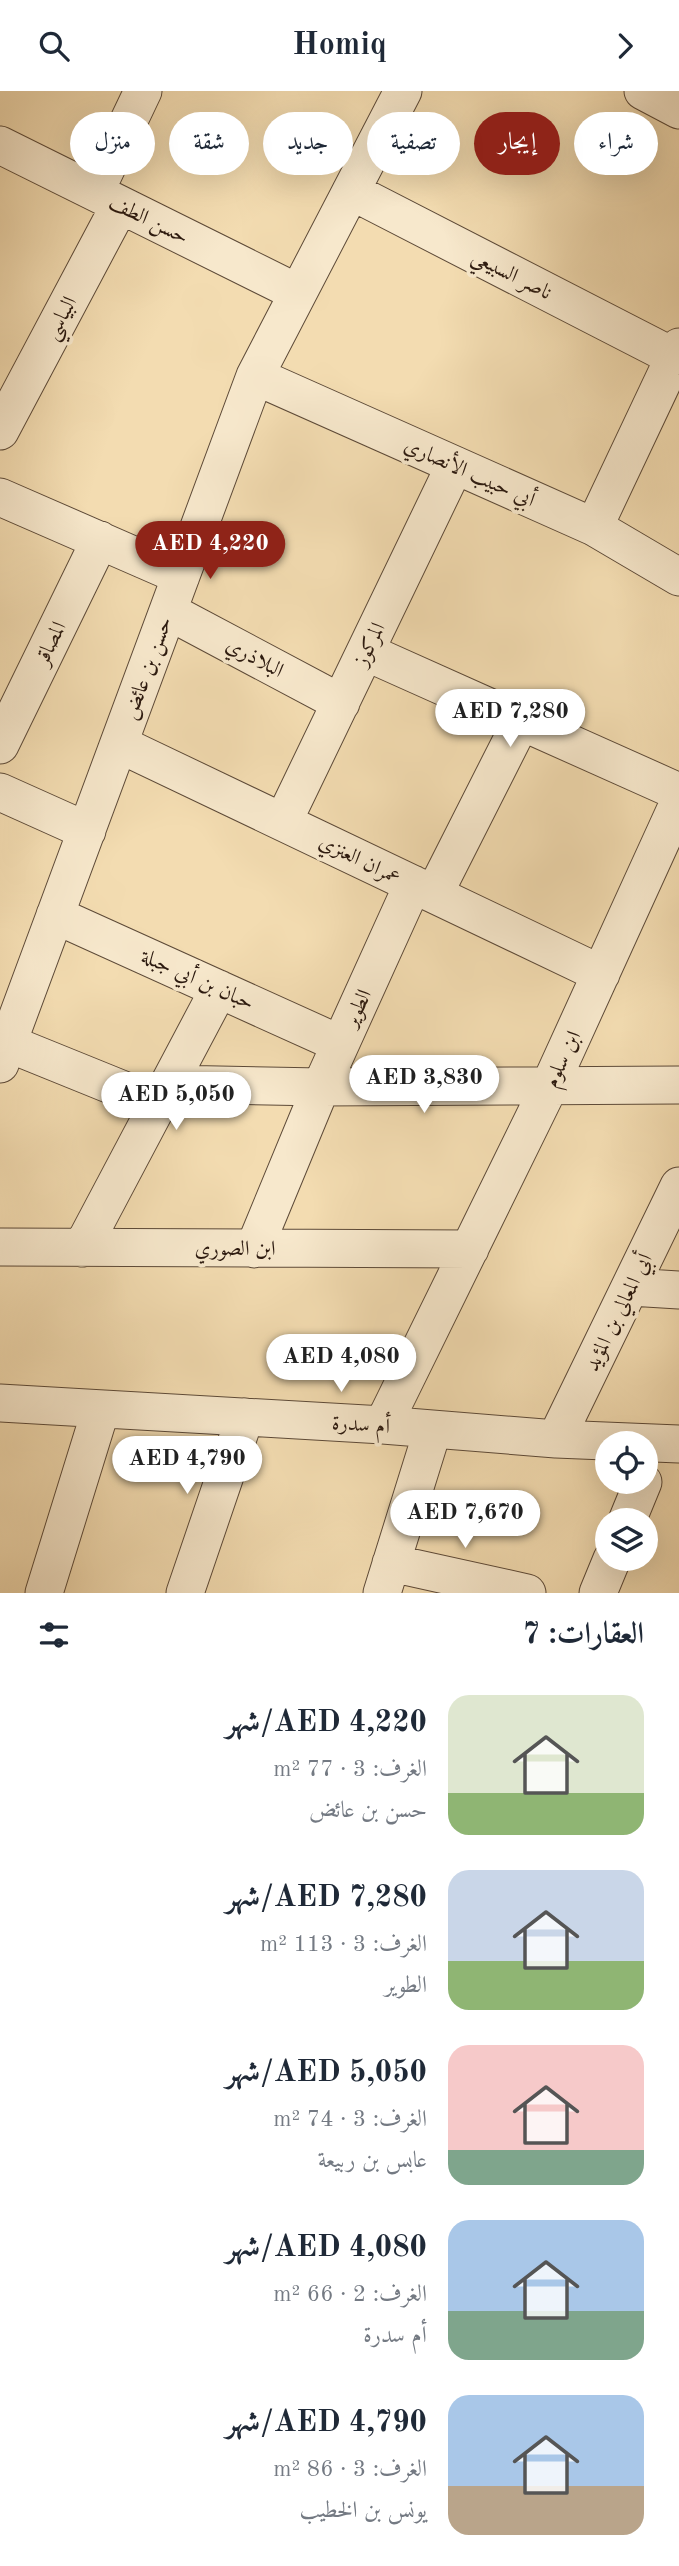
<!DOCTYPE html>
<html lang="ar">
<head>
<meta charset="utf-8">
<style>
	:root { --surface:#fff; --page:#f2f2f3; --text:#1f2937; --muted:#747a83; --accent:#8f2418 }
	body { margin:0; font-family:"Old Standard TT",Amiri,serif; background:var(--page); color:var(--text); direction:rtl; height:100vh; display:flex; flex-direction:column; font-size:26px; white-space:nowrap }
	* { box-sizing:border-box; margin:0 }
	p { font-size:23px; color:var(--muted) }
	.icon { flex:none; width:38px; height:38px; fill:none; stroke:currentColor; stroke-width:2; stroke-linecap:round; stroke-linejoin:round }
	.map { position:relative; height:1502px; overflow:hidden; direction:ltr }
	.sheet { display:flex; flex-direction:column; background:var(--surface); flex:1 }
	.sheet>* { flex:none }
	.hud { position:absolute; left:21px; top:21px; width:637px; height:63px; direction:rtl; display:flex; gap:14px }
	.fabs { position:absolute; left:595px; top:1340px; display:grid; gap:14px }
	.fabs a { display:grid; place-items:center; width:63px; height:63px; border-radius:50%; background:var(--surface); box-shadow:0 7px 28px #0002; font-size:35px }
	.price { position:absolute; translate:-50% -60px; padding:0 16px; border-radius:24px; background:#fff; color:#222; font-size:23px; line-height:46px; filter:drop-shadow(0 2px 4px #0008) }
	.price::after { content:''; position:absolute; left:50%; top:42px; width:21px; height:16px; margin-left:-10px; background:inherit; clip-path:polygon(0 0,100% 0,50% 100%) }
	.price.current { background:var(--accent); color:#fff }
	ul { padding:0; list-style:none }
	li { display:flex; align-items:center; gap:21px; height:175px; padding:0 35px }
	li span { display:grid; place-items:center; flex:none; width:196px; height:140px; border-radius:21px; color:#555 }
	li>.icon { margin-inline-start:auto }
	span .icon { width:84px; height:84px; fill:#fffc; stroke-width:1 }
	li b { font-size:30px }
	h2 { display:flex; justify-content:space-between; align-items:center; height:84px; padding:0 35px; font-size:30px }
	.pill { padding:0 24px; border-radius:32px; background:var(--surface); box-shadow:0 7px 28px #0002; font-size:24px; line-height:63px }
	.pill.current { background:var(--accent); color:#fff }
	header { display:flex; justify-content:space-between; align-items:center; height:91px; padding:0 35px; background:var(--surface); font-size:32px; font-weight:700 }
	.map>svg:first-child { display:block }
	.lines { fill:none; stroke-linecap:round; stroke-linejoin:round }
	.minor-casing { stroke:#5d4a38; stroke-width:39 }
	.minor { stroke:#f7e8cc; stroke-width:37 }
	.labels { text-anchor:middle; stroke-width:7; stroke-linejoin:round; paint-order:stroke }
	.street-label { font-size:21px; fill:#2b190f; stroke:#f7e8cc }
</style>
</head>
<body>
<header><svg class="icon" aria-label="forward" viewBox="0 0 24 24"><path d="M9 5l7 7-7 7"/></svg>Homiq<svg class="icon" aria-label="search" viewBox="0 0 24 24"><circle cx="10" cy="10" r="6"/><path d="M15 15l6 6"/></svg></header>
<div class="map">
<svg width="679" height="1502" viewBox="0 0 679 1502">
	<rect width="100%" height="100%" fill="#f3dcb1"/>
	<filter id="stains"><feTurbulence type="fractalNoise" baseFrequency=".00286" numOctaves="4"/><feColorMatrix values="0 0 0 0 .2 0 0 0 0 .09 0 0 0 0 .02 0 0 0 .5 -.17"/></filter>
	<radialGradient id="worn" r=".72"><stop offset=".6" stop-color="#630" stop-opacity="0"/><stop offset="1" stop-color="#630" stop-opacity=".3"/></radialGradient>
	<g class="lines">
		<defs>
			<path id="minor" d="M643,0l36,19
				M0,54l298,148
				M351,100l323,166
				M95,101l48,-101
				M255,285l339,151 85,50
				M0,340l120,-226
				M0,406l181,79
				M594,436l85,-180
				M168,520l173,92
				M366,561l313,140
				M119,653l482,230
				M0,654l100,-205
				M0,701l87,39
				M283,731l172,-357
				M434,803l87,-172
				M55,824l285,129
				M0,949l158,64
				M0,973l255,-688 148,-285
				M169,993l152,3 358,-2
				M0,1156l470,2
				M82,1157l137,-259
				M254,1158l67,-162 92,-203
				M630,1196l49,3
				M0,1312l383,22 173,14 123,5
				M383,1334l167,-340 129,-283
				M556,1348l123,-253
				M627,1430l16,-39
				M391,1472l136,30
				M44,1502l57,-184
				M185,1502l60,-176
				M382,1502l51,-164
				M598,1502l14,-34"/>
		</defs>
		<use href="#minor" class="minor-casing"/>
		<use href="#minor" class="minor"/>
	</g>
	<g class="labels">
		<g class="street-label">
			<text transform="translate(149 128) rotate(26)" y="7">حسن الطف</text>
			<text transform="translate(512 183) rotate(27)" y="7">ناصر السبيعي</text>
			<text transform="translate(60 227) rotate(-62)" y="7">البياسي</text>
			<text transform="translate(470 381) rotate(24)" y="7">أبي حبيب الأنصاري</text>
			<text transform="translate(50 552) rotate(-64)" y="7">المصاقر</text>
			<text transform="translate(369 553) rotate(-64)" y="7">المركوز</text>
			<text transform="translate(255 566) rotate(28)" y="7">البلاذري</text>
			<text transform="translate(147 577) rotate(-70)" y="7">حسن بن عائض</text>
			<text transform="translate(360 768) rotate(26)" y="7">عمران العنزي</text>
			<text transform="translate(198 888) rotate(24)" y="7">حبان بن أبي جبلة</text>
			<text transform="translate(357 917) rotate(-65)" y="7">الطوير</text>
			<text transform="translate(562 968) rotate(-65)" y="7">ابن سلوم</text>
			<text x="235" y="1164">ابن الصوري</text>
			<text transform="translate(618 1221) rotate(-64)" y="7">أبي المعالي بن المؤيد</text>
			<text transform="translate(361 1333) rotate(4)" y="7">أم سدرة</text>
		</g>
	</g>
	<rect width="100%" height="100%" filter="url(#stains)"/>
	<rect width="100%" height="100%" fill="url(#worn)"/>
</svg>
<div class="fabs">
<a><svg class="icon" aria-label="locate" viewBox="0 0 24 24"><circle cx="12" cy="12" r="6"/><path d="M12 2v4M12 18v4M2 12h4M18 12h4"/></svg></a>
<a><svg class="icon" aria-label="layers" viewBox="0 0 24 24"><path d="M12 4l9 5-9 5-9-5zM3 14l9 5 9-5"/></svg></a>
</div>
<b class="price current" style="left:210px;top:490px">AED 4,220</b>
<b class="price" style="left:510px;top:658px">AED 7,280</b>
<b class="price" style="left:424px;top:1024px">AED 3,830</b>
<b class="price" style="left:176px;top:1041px">AED 5,050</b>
<b class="price" style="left:341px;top:1303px">AED 4,080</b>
<b class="price" style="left:187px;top:1405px">AED 4,790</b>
<b class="price" style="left:465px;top:1459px">AED 7,670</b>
<div class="hud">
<a class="pill">شراء</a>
<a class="pill current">إيجار</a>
<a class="pill">تصفية</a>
<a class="pill">جديد</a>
<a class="pill">شقة</a>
<a class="pill">منزل</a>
</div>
</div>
<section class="sheet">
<h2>العقارات: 7<svg class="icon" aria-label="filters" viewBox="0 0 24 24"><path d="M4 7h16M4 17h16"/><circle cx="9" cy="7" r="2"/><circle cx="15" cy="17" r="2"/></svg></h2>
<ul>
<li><span style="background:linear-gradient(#dfe7d0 70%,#8fb573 0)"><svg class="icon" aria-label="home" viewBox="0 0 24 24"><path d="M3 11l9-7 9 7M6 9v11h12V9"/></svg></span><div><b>AED 4,220/شهر</b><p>الغرف: 3 · 77 m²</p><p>حسن بن عائض</p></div></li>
<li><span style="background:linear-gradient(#c9d6e8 65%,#8fb573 0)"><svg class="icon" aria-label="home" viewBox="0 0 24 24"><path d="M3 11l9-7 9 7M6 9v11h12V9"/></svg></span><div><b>AED 7,280/شهر</b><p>الغرف: 3 · 113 m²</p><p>الطوير</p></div></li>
<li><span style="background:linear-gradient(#f6c9c9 75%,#7fa58c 0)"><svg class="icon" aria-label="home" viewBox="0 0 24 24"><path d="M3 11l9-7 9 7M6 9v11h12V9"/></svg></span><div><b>AED 5,050/شهر</b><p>الغرف: 3 · 74 m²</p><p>عابس بن ربيعة</p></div></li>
<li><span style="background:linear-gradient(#a9c7e8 65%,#7fa58c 0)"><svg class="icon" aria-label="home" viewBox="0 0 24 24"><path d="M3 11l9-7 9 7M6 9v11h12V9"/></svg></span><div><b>AED 4,080/شهر</b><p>الغرف: 2 · 66 m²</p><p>أم سدرة</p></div></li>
<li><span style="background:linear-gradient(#a9c7e8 65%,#b9a48a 0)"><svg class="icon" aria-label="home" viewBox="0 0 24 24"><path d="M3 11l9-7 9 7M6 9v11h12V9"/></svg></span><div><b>AED 4,790/شهر</b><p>الغرف: 3 · 86 m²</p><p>يونس بن الخطيب</p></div></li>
</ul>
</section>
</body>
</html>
